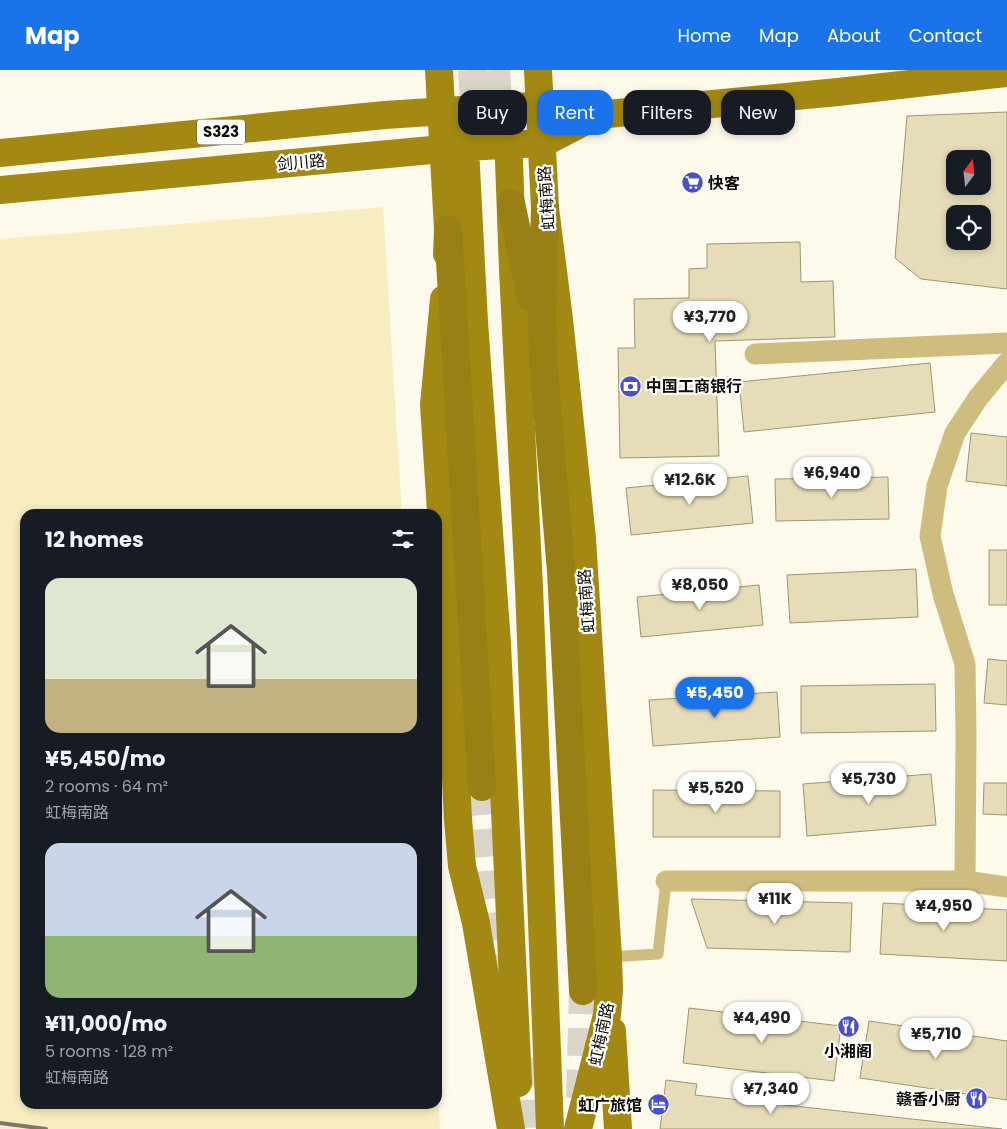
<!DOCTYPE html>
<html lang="en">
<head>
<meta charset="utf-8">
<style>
	:root { --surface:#171b24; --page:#20242c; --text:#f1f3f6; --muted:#9ea1a6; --accent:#1a73e8 }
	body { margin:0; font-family:Poppins,"Noto Sans SC",sans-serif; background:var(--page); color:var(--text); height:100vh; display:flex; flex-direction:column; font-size:19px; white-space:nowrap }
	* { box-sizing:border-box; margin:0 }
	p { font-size:16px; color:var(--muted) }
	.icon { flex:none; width:28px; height:28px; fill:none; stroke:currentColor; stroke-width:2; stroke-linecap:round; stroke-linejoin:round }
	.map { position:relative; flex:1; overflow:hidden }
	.panel { position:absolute; left:20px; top:439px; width:422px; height:600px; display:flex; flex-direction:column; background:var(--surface); border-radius:15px; box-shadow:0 2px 8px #0003 }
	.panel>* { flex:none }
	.top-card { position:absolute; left:458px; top:20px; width:474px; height:45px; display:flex; gap:10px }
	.needle { width:32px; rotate:15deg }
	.buttons { position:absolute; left:946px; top:80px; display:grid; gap:10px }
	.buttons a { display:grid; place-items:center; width:45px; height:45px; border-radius:10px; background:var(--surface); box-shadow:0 2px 8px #0003; font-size:25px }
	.price { position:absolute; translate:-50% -42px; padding:0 11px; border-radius:18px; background:#fff; color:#222; font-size:16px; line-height:32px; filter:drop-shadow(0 1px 2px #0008) }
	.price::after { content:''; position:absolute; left:50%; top:30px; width:15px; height:11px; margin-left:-8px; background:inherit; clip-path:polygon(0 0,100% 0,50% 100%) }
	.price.on { background:var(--accent); color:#fff }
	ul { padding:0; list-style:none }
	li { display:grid; align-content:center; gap:10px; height:265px; padding:0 25px }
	li span { display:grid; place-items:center; height:155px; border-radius:15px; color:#555 }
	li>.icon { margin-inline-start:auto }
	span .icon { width:90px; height:90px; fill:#fffc; stroke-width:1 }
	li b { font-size:21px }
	h2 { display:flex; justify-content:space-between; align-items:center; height:60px; padding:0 25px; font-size:21px }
	.chip { padding:0 18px; border-radius:15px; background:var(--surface); box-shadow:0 2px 8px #0003; font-size:18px; line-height:45px }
	.chip.on { background:var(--accent); color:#fff }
	header { display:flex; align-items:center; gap:30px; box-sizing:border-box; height:70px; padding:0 25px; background:var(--accent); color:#fff }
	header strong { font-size:24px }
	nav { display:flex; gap:28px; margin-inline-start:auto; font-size:18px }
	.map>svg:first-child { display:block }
	.built { fill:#f8edc0 }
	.building { fill:#e6dcb8; stroke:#9e9573; fill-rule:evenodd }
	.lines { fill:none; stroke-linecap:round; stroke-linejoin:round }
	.trunk-tunnel { stroke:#d9d5c8; stroke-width:28; stroke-dasharray:28 14; stroke-linecap:butt }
	.service { stroke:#cebd7f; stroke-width:11 }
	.minor { stroke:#cebd7f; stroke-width:21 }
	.primary { stroke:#a38913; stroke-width:28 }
	.trunk { stroke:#988014; stroke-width:28 }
	.rail { stroke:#7b776c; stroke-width:4 }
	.labels { text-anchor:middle; stroke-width:4.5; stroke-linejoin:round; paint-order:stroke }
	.shield { fill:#fff; stroke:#56544e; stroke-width:1 }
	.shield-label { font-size:15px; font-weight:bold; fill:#0e0b02 }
	.street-label { font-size:16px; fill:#0e0b02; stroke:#fff }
	.poi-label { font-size:16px; font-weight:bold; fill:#0e0b02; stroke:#fff; text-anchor:start }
</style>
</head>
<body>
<header>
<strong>Map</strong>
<nav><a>Home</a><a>Map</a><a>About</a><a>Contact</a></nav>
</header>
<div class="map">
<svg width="1007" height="1059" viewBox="0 0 1007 1059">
	<rect width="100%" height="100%" fill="#fdf9eb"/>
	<path class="built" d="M383,137l19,307h-377v590h413v-15l2,40h-440v-890z"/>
	<path class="building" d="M1007,42v177l-86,-10 -26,-21 12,-142zM955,89h27v27h-27zM955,144h27v27h-27z
		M800,172l1,40 32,-1 2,56 -120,4 4,115 -99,2 -2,-110h17l-1,-49 55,-1v-29l18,-1v-24z
		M930,293l5,49 -191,20 -5,-50z
		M971,363l36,4v49l-41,-5z
		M748,406l5,47 -122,12 -5,-47z
		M888,407l1,42 -113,2 -1,-42z
		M989,480h18v55h-18z
		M916,499l2,48 -128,6 -3,-48z
		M759,515l4,40 -122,12 -4,-40z
		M988,589l19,2v44l-23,-2z
		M935,614l1,47 -135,2v-47z
		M777,622l3,45 -127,9 -4,-46z
		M931,704l5,51 -129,11 -4,-52z
		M984,713h23v32l-24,-1z
		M653,720l127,1v46h-127z
		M691,829l161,4 -2,49 -143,-4z
		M883,833l124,7v51l-127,-7z
		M689,938l152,18 -7,55 -151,-18z
		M869,951l138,20v59l-147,-22z
		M666,1010l31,4 -2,11 307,34h-342z"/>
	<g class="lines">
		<path class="trunk-tunnel" d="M472,0l4,63
			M496,0l4,62
			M482,717l15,195
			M521,988l2,71
			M580,1028l3,-107"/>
		<path class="service" d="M608,887l50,-3 8,-73"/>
		<path class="minor" d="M755,284l252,-11
			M666,811h299l42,6
			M965,811l1,-146 -1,-71 -22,-70 -13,-58 7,-50 18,-53 23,-35 29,-35"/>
		<path class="primary" d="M439,0l9,159 -1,25
			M538,0l7,138 14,111 23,219 26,419 1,33 -2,25 -29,114
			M507,37l6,163 16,317 21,542
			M463,40l11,212 23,322 21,439
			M0,83l385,-38 122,-8 33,-1 57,9 241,-23 169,-19
			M0,120l464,-43 79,-4 54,-28
			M444,229l-10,106 14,213 10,201 4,47 14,57 35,206
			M612,961l6,98"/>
		<path class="trunk" d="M511,133l20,95
			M545,138l-3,107 1,43 18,213 22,420
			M448,159l34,558"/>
		<path class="rail" d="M0,1053l46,6"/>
	</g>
	<defs>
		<symbol id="supermarket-disc" viewBox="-11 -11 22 22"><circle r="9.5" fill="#4a51c7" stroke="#fff"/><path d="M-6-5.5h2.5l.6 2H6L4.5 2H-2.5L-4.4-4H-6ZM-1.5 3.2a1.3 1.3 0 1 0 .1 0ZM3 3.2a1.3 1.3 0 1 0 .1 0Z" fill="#fff"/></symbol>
		<symbol id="bank-disc" viewBox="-11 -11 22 22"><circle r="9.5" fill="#4a51c7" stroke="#fff"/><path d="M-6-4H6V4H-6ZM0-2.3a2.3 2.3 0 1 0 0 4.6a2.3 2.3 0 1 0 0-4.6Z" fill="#fff"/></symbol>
		<symbol id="restaurant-disc" viewBox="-11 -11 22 22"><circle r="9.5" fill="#4a51c7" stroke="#fff"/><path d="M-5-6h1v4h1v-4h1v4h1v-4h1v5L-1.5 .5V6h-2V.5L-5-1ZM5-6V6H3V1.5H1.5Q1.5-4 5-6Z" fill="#fff"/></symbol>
		<symbol id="hotel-disc" viewBox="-11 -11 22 22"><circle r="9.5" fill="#4a51c7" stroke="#fff"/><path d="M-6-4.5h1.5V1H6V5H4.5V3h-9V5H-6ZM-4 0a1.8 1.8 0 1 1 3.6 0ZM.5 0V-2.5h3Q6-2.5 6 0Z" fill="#fff"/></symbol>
	</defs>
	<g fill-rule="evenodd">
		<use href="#supermarket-disc" x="680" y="100" width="25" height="25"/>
		<use href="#bank-disc" x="618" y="304" width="25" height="25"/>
		<use href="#restaurant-disc" x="836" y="944" width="25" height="25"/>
		<use href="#restaurant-disc" x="964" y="1016" width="25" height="25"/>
		<use href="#hotel-disc" x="646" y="1022" width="25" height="25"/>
	</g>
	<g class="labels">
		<rect class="shield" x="197" y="49.5" width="48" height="25" rx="4"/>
		<g class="shield-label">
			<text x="221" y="67">S323</text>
		</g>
		<g class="street-label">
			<text transform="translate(301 92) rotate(-5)" y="6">剑川路</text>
			<text transform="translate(546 128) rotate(-94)" y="6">虹梅南路</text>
			<text transform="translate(586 531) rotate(-94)" y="6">虹梅南路</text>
			<text transform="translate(601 964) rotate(-78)" y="6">虹梅南路</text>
		</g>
		<g class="poi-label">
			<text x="708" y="119">快客</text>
			<text x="646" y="322">中国工商银行</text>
			<text x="848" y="987" text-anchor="middle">小湘阁</text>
			<text x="960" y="1035" text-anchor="end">赣香小厨</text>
			<text x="642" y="1041" text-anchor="end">虹广旅馆</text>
		</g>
	</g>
</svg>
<div class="buttons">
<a><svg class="needle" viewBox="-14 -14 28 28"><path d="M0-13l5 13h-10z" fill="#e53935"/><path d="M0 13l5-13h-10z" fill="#9ea1a6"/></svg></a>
<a><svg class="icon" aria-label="locate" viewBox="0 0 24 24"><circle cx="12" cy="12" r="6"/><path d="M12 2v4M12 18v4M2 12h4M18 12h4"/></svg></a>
</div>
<b class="price" style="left:710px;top:273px">¥3,770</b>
<b class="price" style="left:832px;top:429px">¥6,940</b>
<b class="price" style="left:690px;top:436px">¥12.6K</b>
<b class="price" style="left:700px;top:541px">¥8,050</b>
<b class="price on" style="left:715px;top:649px">¥5,450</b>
<b class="price" style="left:869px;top:735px">¥5,730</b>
<b class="price" style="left:716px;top:744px">¥5,520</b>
<b class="price" style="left:775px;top:855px">¥11K</b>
<b class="price" style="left:944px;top:862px">¥4,950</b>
<b class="price" style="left:762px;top:974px">¥4,490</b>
<b class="price" style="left:936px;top:990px">¥5,710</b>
<b class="price" style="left:771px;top:1045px">¥7,340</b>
<div class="top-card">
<a class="chip">Buy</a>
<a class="chip on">Rent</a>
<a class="chip">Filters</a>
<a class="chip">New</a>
</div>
<section class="panel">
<h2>12 homes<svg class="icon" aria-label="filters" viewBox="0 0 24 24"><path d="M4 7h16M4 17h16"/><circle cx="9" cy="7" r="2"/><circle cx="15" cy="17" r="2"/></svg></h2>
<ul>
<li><span style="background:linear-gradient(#dfe7d0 65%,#c2b280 0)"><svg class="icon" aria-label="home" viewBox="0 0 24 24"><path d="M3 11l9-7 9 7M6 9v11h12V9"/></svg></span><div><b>¥5,450/mo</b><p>2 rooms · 64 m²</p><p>虹梅南路</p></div></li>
<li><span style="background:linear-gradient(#c9d6e8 60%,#8fb573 0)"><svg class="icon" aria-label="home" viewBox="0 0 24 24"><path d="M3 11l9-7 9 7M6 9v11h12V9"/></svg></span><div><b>¥11,000/mo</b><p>5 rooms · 128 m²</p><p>虹梅南路</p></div></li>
</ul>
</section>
</div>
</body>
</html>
